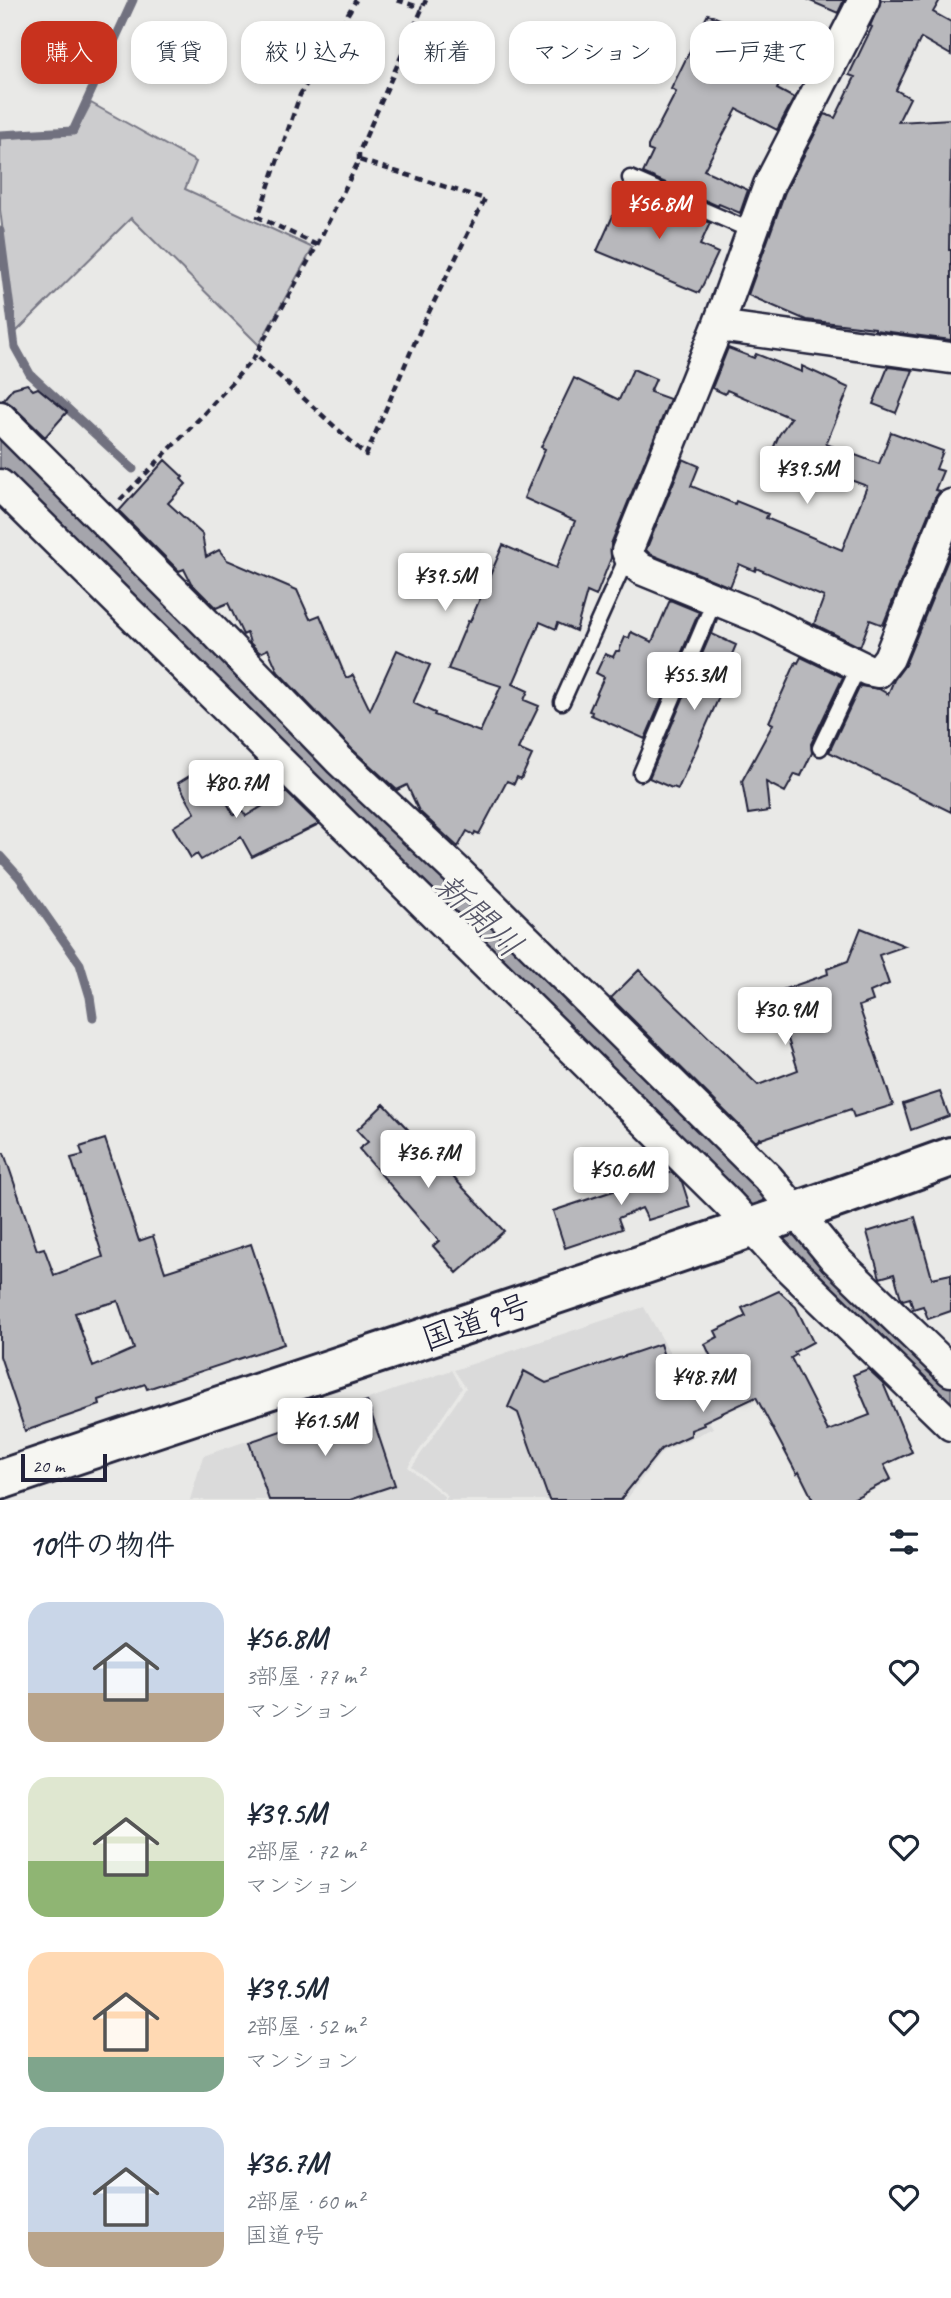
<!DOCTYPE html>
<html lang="ja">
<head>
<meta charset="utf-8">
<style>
	:root { --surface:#fff; --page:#f6f6f7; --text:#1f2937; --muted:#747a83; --accent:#c8321e }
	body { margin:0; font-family:Caveat,"Klee One",sans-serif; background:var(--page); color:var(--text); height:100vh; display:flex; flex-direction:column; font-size:26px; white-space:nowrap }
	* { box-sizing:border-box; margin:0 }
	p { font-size:23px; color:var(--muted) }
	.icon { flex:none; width:38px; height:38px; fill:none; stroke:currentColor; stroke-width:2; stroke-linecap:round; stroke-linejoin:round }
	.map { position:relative; height:1500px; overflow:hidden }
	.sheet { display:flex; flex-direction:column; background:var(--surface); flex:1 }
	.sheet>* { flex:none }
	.top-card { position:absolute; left:21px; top:21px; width:910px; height:63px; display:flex; gap:14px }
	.scale { position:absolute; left:21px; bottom:18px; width:86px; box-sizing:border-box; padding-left:7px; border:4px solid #22223b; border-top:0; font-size:19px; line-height:24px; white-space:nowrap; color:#22223b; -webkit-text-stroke:5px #f6f6f2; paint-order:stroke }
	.price { position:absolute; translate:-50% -60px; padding:0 16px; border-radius:7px; background:#fff; color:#222; font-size:23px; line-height:46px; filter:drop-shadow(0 2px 4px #0008) }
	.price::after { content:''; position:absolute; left:50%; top:42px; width:21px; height:16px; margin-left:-10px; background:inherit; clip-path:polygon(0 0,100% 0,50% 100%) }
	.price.selected { background:var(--accent); color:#fff }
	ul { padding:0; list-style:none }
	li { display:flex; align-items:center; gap:21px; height:175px; padding:0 28px }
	li span { display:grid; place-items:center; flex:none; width:196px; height:140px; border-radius:21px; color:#555 }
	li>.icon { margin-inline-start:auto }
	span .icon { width:84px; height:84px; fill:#fffc; stroke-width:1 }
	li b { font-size:30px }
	h2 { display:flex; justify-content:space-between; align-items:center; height:84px; padding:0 28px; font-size:30px }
	.pill { padding:0 24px; border-radius:21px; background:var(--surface); box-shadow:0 4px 10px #0003; font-size:24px; line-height:63px }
	.pill.selected { background:var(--accent); color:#fff }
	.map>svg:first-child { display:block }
	.built { fill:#dadada }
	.green { fill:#ccccce; stroke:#777784; stroke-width:2 }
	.water { fill:#a5a5ac; stroke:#71717f; stroke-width:2 }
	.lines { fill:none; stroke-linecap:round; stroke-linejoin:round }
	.stream { stroke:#71717f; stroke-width:9 }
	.building { fill:#b8b8bc; stroke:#22223b; stroke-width:2; fill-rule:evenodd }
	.service-casing { stroke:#22223b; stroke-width:19 }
	.minor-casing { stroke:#22223b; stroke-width:35 }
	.trunk-casing { stroke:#22223b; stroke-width:44 }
	.path { stroke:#22223b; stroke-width:4.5; stroke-dasharray:7 5; stroke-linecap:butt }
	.service { stroke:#f6f6f2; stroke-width:14 }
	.minor { stroke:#f6f6f2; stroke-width:30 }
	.trunk { stroke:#f6f6f2; stroke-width:38 }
	.labels { text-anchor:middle; stroke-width:6; stroke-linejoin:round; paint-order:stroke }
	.street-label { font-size:33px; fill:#22223b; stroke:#f6f6f2 }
	.water-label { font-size:35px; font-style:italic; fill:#565668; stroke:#f6f6f2 }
</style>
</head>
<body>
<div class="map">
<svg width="951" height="1500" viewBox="0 0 951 1500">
	<rect width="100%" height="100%" fill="#e9e9e7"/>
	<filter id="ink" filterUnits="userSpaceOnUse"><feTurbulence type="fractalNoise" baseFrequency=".0143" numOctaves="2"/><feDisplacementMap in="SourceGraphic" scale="14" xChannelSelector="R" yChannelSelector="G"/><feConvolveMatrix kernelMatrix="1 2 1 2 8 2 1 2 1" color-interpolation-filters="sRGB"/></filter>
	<g filter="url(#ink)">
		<path class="built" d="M644,1307l69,121 -51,24 -36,48h-181l3,-4 -36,-29 54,-79 -12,-18z
			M452,1370l10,18 -54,79 37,30 -3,3h-252l13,-44z"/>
		<path class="green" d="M91,103l105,59 -11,27 128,59 -54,97 -128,-127 -115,114 -16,-122v-72l75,-4z"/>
		<path class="water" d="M0,436l951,944v28l-384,-382 -17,-22 -12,-6 -75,-73 -1,-8 -124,-117 -314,-312 -24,-20z"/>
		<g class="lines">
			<path class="stream" d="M0,135l73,-4 60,-131
				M0,231l15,116 15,27 103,95
				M0,856l19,21 61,87 10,33 3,20"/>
		</g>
		<path class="building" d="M808,0h36l-6,13z
			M881,0h59l-7,12 18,10v33l-30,-17 -25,52 14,8 -12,24 53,-3 -2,131h2v90l-76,-10v-2l-69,-8 -58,-25 37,-103 40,-78 10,4 20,-41 -6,-2 23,-48 -2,-1z
			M708,14l55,24 -2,3 17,8v2l8,5 -1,4 6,2 -14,27 17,9 -17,32 -40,-21 -33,61 44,20 -8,23 -21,-9 -1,2 -75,-33 10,-21 -5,-2v-4l28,-54 -5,-3z
			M625,189l8,3 1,-2 76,33 -10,22 18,8 -19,40 -102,-42z
			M728,348l26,10 2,-4 46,18v-6l47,22 -23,56 53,20 12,-32 52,19 -7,18 7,2 -8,19 5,1 -5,7 -52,127 -13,-5 -10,27 -46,-23 10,-27 -68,-29 -1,3 -16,-7 -9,23 -80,-33 -4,-4 37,-91 16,7 -8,20 44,18 1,-3 32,13 -2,4 76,32 25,-64 -95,-35 7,-16 12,-17 -64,-28 -2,4 -13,-6z
			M888,367l25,3 -17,43 -23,-9z
			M633,369l23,10 -6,13 20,7 -59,145v14l-15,38 -9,-4 -11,39 -18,-8 -2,6 -16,-7 -27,62 15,7 -4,9 15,6 -21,43 14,6 -11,24 -4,-2 -3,7 -7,-3 -28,53 -4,-2 -1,3 -7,-4 -9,16 -39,-36 -12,-26 -10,5 -45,-41 -74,-77 -10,-23 -8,4 -10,-10 -3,-10 -4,2 -15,-32 -12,5 -25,-25 -7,-14 -5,2 -60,-60 46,-51 18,17 -2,2 5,5 -18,19 34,31 4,23 13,-7 8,10 70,30 13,29 10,-4 26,63 7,-3 17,35 27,-60 33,15 -17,38 22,10 -1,2 46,17 21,-46 -53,-17 20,-48 2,1 33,-77 53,23 19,-47 -51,-23 21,-49 -4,-2 33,-69 45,22z
			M27,384l6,6 5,-2 29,24 -22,25 -33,-32 -9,-5 10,-12z
			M951,552v260l-122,-60 31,-66 19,3 9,5 6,-14 11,-15z
			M670,600l29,12 -54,127 -54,-24 1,-3 -3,-1 15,-34 -8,-4 9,-19 8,3 3,-6h3l6,-14 4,1 2,-6 21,10z
			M717,619l-5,15 24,11 -9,21 5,2 -54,121 -5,-2 -1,1 -23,-10z
			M801,657l42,20 -32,67 1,9 -11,23 -6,-2 -10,18 -19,-10 3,29 -21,3 -6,-33 31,-57 -4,-2 27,-60 2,1z
			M206,766l28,49 8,-5 4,6 40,-24 33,32 -67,33 -11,-20 -40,23 -4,-6 -6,4 -18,-31 22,-14 -17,-30z
			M861,928l44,18 -26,9 10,29 -19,8 3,9 -14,5 34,99 -39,12 -3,-8 -90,30 -1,-1 -4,4 -145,-144 28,-28 119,115 40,-15 -25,-77 55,-19 -1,-5 21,-8z
			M940,1092l9,24 -38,14 -8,-26z
			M384,1104l120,127 -47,42 -24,-27 6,-5 -80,-92 9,-7 -11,-12z
			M105,1139l34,102 14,-5 12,36 86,-28 33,100 -137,45 -2,-5 -46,16 1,5 -75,26 -25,-75v-203h4l33,97 7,-2 10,27 49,-18 -32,-99 12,-3 -3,-8zM118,1301l16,48 -41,18 -18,-54z
			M656,1170l2,6 14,-4 10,10 8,25 -42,13 -6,-12 -24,10 4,11 -57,19 -12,-37 81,-27 -2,-6z
			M915,1217l17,61 19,-4v37l-23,8 -5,-13 -10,3 -3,-11 -7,2 -2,-2 -7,-24 -14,4 -13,-46z
			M779,1291l17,16 17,35 -19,10 2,3 -5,3 37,73 42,-16 -17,-40 15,-6 15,14 29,69 -28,13 7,14 -40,21h-38l-14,-28 -2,2 -41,-77 -53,25 1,3 -13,5v5l-30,14 -41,51h-71l-31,-87 -10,-6 16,-36 22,12 114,-39 17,52 43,-19 -15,-33 13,-7 -3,-6 31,-15 -4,-8z
			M367,1401l28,84 -45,15h-81l-20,-58z"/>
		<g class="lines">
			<defs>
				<path id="service" d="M630,178l122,53
					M562,702l66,-147
					M820,748l39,-82
					M641,773l74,-174"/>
				<path id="minor" d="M864,0l-95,185 -51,141 -91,225 4,9 10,9 120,49 107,52 10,2 11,-14 62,-153
					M718,326l233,32
					M0,417l213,213 127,131 119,112 309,305 67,81 116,112
					M0,485l728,718 54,58 169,164"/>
				<path id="trunk" d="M0,1480c317,-108 636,-209 951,-323"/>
			</defs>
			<use href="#service" class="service-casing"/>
			<use href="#minor" class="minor-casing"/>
			<use href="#trunk" class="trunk-casing"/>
			<path class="path" d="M397,0l25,8
				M359,160v-8l67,-152
				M317,245l-59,-28 42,-122 56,-95
				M120,500l80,-82 53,-59 61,-108 45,-91 126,39 -64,129 -55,127 -110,-100"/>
			<use href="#service" class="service"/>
			<use href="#minor" class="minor"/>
			<use href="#trunk" class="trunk"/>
		</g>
	</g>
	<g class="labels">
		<g class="street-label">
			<text transform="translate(476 1321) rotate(-19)" y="12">国道9号</text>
		</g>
		<g class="water-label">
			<text transform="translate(479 915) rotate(43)" y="12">新開川</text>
		</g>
	</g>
</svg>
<div class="scale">20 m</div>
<b class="price selected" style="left:659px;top:241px">¥56.8M</b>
<b class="price" style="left:807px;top:506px">¥39.5M</b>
<b class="price" style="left:445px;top:613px">¥39.5M</b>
<b class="price" style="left:694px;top:712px">¥55.3M</b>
<b class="price" style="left:236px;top:820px">¥80.7M</b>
<b class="price" style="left:785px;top:1047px">¥30.9M</b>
<b class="price" style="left:428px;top:1190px">¥36.7M</b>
<b class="price" style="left:621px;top:1207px">¥50.6M</b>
<b class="price" style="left:703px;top:1414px">¥48.7M</b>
<b class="price" style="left:325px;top:1458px">¥61.5M</b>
<div class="top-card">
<a class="pill selected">購入</a>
<a class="pill">賃貸</a>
<a class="pill">絞り込み</a>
<a class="pill">新着</a>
<a class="pill">マンション</a>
<a class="pill">一戸建て</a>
</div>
</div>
<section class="sheet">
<h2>10件の物件<svg class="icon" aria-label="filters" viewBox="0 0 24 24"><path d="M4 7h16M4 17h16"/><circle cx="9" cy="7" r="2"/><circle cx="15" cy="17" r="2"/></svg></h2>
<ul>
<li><span style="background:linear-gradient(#c9d6e8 65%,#b9a48a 0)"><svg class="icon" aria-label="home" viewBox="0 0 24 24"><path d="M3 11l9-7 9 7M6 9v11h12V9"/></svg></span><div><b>¥56.8M</b><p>3部屋 · 77 m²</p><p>マンション</p></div><svg class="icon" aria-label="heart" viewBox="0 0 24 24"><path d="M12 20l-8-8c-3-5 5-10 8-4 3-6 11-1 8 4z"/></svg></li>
<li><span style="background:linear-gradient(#dfe7d0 60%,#8fb573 0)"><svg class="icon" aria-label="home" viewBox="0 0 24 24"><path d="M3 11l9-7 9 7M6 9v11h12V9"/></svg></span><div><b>¥39.5M</b><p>2部屋 · 72 m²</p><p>マンション</p></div><svg class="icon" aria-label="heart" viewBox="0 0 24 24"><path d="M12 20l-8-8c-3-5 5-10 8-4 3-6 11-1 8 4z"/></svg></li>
<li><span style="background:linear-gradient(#ffd9b3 75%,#7fa58c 0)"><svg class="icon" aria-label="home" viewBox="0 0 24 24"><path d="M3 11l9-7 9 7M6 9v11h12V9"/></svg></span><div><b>¥39.5M</b><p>2部屋 · 52 m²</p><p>マンション</p></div><svg class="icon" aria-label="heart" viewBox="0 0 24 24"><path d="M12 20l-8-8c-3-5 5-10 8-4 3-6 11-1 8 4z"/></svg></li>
<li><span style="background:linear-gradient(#c9d6e8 75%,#b9a48a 0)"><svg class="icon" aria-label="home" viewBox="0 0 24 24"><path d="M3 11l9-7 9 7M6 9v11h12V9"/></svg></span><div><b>¥36.7M</b><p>2部屋 · 60 m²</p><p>国道9号</p></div><svg class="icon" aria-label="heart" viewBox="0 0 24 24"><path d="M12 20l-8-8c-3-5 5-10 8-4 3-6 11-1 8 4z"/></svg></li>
</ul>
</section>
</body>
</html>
